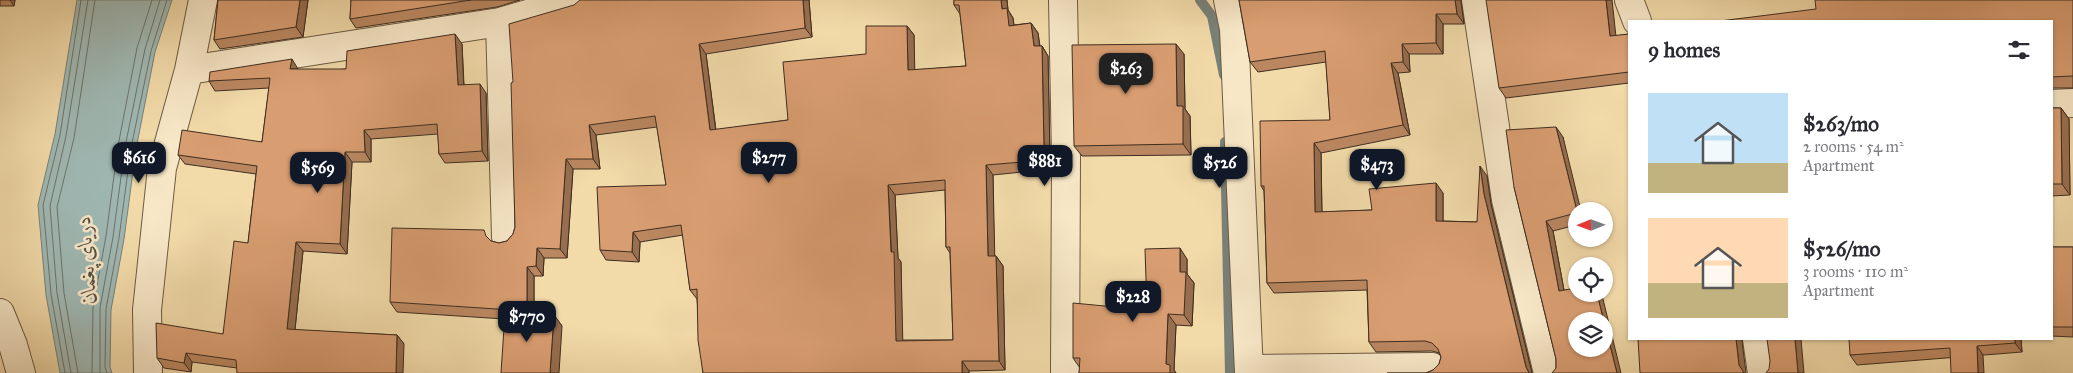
<!DOCTYPE html>
<html lang="en">
<head>
<meta charset="utf-8">
<style>
	:root { --surface:#fff; --page:#f2f2f3; --text:#2b2b33; --muted:#7c7c81; --accent:#111827 }
	body { margin:0; font-family:"IM FELL Great Primer",Amiri,serif; background:var(--page); color:var(--text); height:100vh; display:flex; flex-direction:column; font-size:19px; white-space:nowrap }
	* { box-sizing:border-box; margin:0 }
	p { font-size:16px; color:var(--muted) }
	.icon { flex:none; width:28px; height:28px; fill:none; stroke:currentColor; stroke-width:2; stroke-linecap:round; stroke-linejoin:round }
	.map { position:relative; flex:1; overflow:hidden }
	.details { position:absolute; left:1628px; top:20px; width:425px; height:320px; display:flex; flex-direction:column; background:var(--surface); border-radius:0px; box-shadow:0 1px 4px #0004 }
	.details>* { flex:none }
	.needle { width:32px; rotate:269deg }
	.fabs { position:absolute; left:1568px; top:202px; display:grid; gap:10px }
	.fabs a { display:grid; place-items:center; width:45px; height:45px; border-radius:50%; background:var(--surface); box-shadow:0 1px 4px #0004; font-size:25px }
	.price { position:absolute; translate:-50% -42px; padding:0 11px; border-radius:10px; background:var(--accent); color:#fff; font-size:16px; line-height:32px; filter:drop-shadow(0 1px 2px #0008) }
	.price::after { content:''; position:absolute; left:50%; top:30px; width:15px; height:11px; margin-left:-8px; background:inherit; clip-path:polygon(0 0,100% 0,50% 100%) }
	.price.selected { background:#222; color:#fff }
	ul { padding:0; list-style:none }
	li { display:flex; align-items:center; gap:15px; height:125px; padding:0 20px }
	li span { display:grid; place-items:center; flex:none; width:140px; height:100px; border-radius:0px; color:#555 }
	li>.icon { margin-inline-start:auto }
	span .icon { width:60px; height:60px; fill:#fffc; stroke-width:1 }
	li b { font-size:21px }
	h2 { display:flex; justify-content:space-between; align-items:center; height:60px; padding:0 20px; font-size:21px }
	.map>svg:first-child { display:block }
	.water { fill:#9fb8b3; stroke:#788179 }
	.lines { fill:none; stroke-linecap:round; stroke-linejoin:round }
	.shore { stroke:#6e736a; stroke-width:1 }
	.stream { stroke:#788179; stroke-width:10 }
	.minor-casing { stroke:#6b5943; stroke-width:30 }
	.tertiary-casing { stroke:#6b5943; stroke-width:30 }
	.minor { stroke:#f7e7c7; stroke-width:28 }
	.tertiary { stroke:#f7e7c7; stroke-width:28 }
	.wall { fill:#ba8761; stroke:#3e2e21; fill-rule:evenodd }
	.shaded-wall { fill:#976e4f; stroke:#3e2e21 }
	.building { fill:#d89d71; stroke:#3e2e21; fill-rule:evenodd }
	.labels { text-anchor:middle; stroke-width:5; stroke-linejoin:round; paint-order:stroke }
	.water-label { font-size:21px; font-style:italic; fill:#565046; stroke:#f7e7c7 }
</style>
</head>
<body>
<div class="map">
<svg width="2073" height="373" viewBox="0 0 2073 373">
	<rect width="100%" height="100%" fill="#f2daa9"/>
	<filter id="stains"><feTurbulence type="fractalNoise" baseFrequency=".004" numOctaves="4"/><feColorMatrix values="0 0 0 0 .2 0 0 0 0 .09 0 0 0 0 .02 0 0 0 .5 -.17"/></filter>
	<radialGradient id="worn" r=".72"><stop offset=".6" stop-color="#630" stop-opacity="0"/><stop offset="1" stop-color="#630" stop-opacity=".3"/></radialGradient>
	<path class="water" d="M77,0h95l-17,52 -19,97 -12,90 -13,71 -1,57 2,6h-52l-14,-78 -8,-90 17,-71z"/>
	<g class="lines">
		<path class="shore" d="M65,373l-14,-79 -8,-89 17,-70 21,-135
			M71,373l-14,-80 -7,-87 16,-70 22,-136
			M78,373l-14,-80 -7,-86 17,-69 21,-138
			M92,373l1,-66 13,-71 12,-90 19,-98 15,-48
			M100,373v-65l13,-71 12,-90 20,-98 15,-49
			M107,373l-2,-6 1,-58 13,-71 12,-90 20,-97 16,-51"/>
		<path class="stream" d="M1200,0l12,16 12,59
			M1225,142l5,231"/>
		<defs>
			<path id="minor" d="M1063,0l3,158 -1,215
				M1228,0l6,29 15,344
				M1476,0l30,200 42,173
				M1629,0l8,21
				M500,22l6,215
				M189,70l311,-48 76,-22
				M2051,104l22,-1
				M1757,339l5,34
				M1249,369l183,-2
				M148,373l-1,-63 15,-142 27,-98 14,-70"/>
			<path id="tertiary" d="M0,313l13,32 8,28"/>
		</defs>
		<use href="#minor" class="minor-casing"/>
		<use href="#tertiary" class="tertiary-casing"/>
		<use href="#minor" class="minor"/>
		<use href="#tertiary" class="tertiary"/>
	</g>
	<path class="wall" d="M0,0h15l-1,6h-14z
		M218,0h90l-5,37 -83,12 -6,-9z
		M351,0h169l-23,7 -141,21 -6,-9z
		M809,0l3,37 -106,17 10,76 72,-10 78,-66 41,-28 7,9v35l52,-4 -6,-52 -6,-9v-5h53l1,10 5,8 1,7 17,-2 7,10 2,13h2l6,10 2,101h-10l2,13 -49,5 1,81h2l7,10 2,104 -36,1v2h-266l-6,-74 -7,-9 -7,-55 -43,7 -1,20 -33,-2 -6,-10 66,-65 -9,-58 -61,8 4,34h-27l-6,89h-23l-1,18h-9v38l20,1 8,11 -58,-7 -107,-7 -7,-10 101,-61 8,2 8,-2 6,-7 2,-7 -2,-145zM945,190l1,57 4,6 3,87h-51l-1,-78 -3,-4 -3,-63z
		M1239,0h222v2l3,22h-21v30h-34l1,18 -12,1 12,62 -89,18 1,59 50,-2 71,-17v28l34,1 10,-46 4,28 41,169h-106l7,-3 6,-6 2,-7 -2,-4 -7,-2 -56,1 -7,-10 -2,-52 -93,3 -7,-10 -3,-92 -3,-5 69,-66 -4,-58 -68,10 -8,-10z
		M2073,0v88h-22v-67z
		M1629,34v49l-123,15 -7,-10 117,-52z
		M462,44l2,40 22,9 2,68 -43,2 -6,-9 -1,-20 -67,5v23h-19l-5,92 -44,-3 -8,79 102,5 7,9 -167,24 -45,-6 -1,10 -27,-4 -7,-10 66,-24 25,-91 8,-69 -71,-10 -7,-9 84,-13 7,-54 -54,3 -6,-10 137,-12z
		M1184,54l1,55 5,7 1,39 -109,1 -8,-10z
		M2051,108h10l8,11 1,76 -19,1z
		M1563,137l13,74v14l-23,6 11,59 38,5 -46,73v-9l-42,-172z
		M2051,247h22v90l-22,-1z
		M1187,259v15l7,9 -2,43 -16,-1 -2,45 2,3h-97l1,-5 -7,-10 74,-48z
		M2021,339l1,13 -165,13 -7,-10z"/>
	<path class="shaded-wall" d="M10,0h5l-1,6z
		M300,0h8l-5,37 -7,-10z
		M803,0h6l3,37 -7,-9z
		M1001,0h6l1,10 5,8 2,17 -6,-9 -7,-17z
		M1455,0h6v2l3,22 -7,-10z
		M1606,0h6l5,46 -7,-10z
		M1436,14l7,10v30l-7,-11z
		M1031,23l7,10 3,23 -7,-10z
		M907,26l7,9 1,45 -7,-10z
		M455,34l7,10 2,50 -6,-9z
		M699,44l7,10 11,86 -7,-10z
		M1176,44l8,10 1,55 5,7 1,39 -8,-11 -6,-38z
		M1402,44l7,10 1,18 -7,-10z
		M1042,46l6,10 2,101 -6,-10z
		M292,59l6,10h-8z
		M1391,63l7,10 12,62 -7,-10z
		M480,84l6,9 2,68 -6,-10z
		M2061,108l8,11 1,76 -8,-11z
		M589,125l7,10 4,34 -7,-10z
		M1556,127l7,10 18,74h-4z
		M364,130l7,9v23l-6,-10z
		M1314,143l7,10 1,69 -7,-10z
		M1034,147l6,10 2,13 -7,-9z
		M345,152l7,10 -5,92 -7,-10z
		M566,159l7,10 -6,89 -7,-9z
		M986,165l7,10 2,91 -7,-10z
		M1480,166l7,10 4,28 41,169h-3l-3,-6 -42,-173z
		M1436,183l7,10v38l-7,-10z
		M888,185l7,10 3,63 3,4 2,88 -7,-9z
		M1546,221l7,10 13,70 -7,-10z
		M633,232l7,10 -1,20 -7,-10z
		M296,242l7,9 -9,88 -7,-10z
		M537,248l7,10 -1,18 -7,-10z
		M1180,248l7,11v15l7,9 -2,43 -8,-11 -4,-43z
		M996,256l7,10 2,104 -6,-9z
		M527,267l7,9v45l-7,-10z
		M1597,294h4l1,1 19,78h-4z
		M1168,314l8,11 -2,45 2,3h-6l-4,-9z
		M554,315l8,11 -3,47h-9z
		M397,335l7,9 -1,29h-7z
		M1736,339h6v2l4,32h-3l-4,-8z
		M1795,339h6l3,34h-6z
		M2015,339h6l1,13 -7,-9z
		M1977,346l6,9 1,18h-6z
		M186,353l6,9 -1,10 -7,-9z
		M962,361l7,10v2h-7z"/>
	<path class="building" d="M218,0h82l-4,27 -82,13z
		M351,0h120l-121,19z
		M580,0h223l2,28 -106,16 11,86 78,-10 -5,-58 83,-8v-28h41l1,44 58,-4 -7,-61h-5v-5h47l1,9 5,-1 2,18 22,-3 3,23h8l2,101h-10l1,14 -49,4 2,91h8l3,105h-37v12h-259l-5,-33 -1,-51 -7,1 -9,-65 -48,7 -1,20 -32,-2 -3,-63 69,-2 -11,-69 -66,9 4,34h-27l-6,90 -23,-1 -1,18 -9,1v44l-137,-9 2,-74 92,2 2,6 5,5 8,2 8,-2 6,-7 2,-7 -4,-144 2,-1 -4,-58 65,-19zM945,180l1,67h4l3,93 -57,1 -2,-89h-3l-3,-67z
		M1239,0h216l2,14h-21v29l-34,1 1,18 -12,1 12,62 -89,18 1,69 57,-2 -3,-21 67,-6v38l41,1 3,-56 4,28 42,173 3,6h-142h39l7,-3 6,-6 2,-7 -3,-8 -6,-6 -7,-2 -56,1 -2,-62 -100,3 -3,-97h-3l-1,-65 70,-1 -5,-69 -75,11z
		M1486,0h120l4,36 19,-2v38l-130,16z
		M1815,0h258v76l-22,1v-56h-331l96,-12z
		M455,34l3,51 22,-1 2,67 -43,3 -2,-30 -73,6 1,22h-20l-5,92 -44,-2 -9,87 110,6 -1,38h-159l-1,-13 -50,-7 -2,10 -27,-5 -1,-35 67,11 11,-93 14,2 9,-77 -79,-11 4,-25 80,12 8,-64 -61,3 1,-9 82,-13 -2,10h56l1,-18z
		M1176,44l1,62h6v38l-109,2 -2,-101z
		M2051,108h10l1,76h-11z
		M1556,127l21,84 -1,2 -30,8 13,70 17,-3v6h21l20,79h-65l4,-5v-9l-42,-172 -8,-57zM1576,321h28v28h-28z
		M2051,247h22v80h-22z
		M1180,248v24h6l-2,43 -16,-1 -2,50 4,1v8h-91l1,-15h-7v-55l74,7 -2,-61z
		M505,313l49,2 -4,58h-49z
		M1638,339h98l3,26 5,8h-104z
		M1767,339h28l3,34h-32l3,-4 1,-8z
		M1849,339h166v4l-38,3 1,27h-27l-1,-25 -100,7z"/>
	<g class="labels">
		<g class="water-label">
			<text transform="translate(86 260) rotate(-94)" y="7">دریای پغمان</text>
		</g>
	</g>
	<rect width="100%" height="100%" filter="url(#stains)"/>
	<rect width="100%" height="100%" fill="url(#worn)"/>
</svg>
<div class="fabs">
<a><svg class="needle" viewBox="-14 -14 28 28"><path d="M0-13l5 13h-10z" fill="#e53935"/><path d="M0 13l5-13h-10z" fill="#7c7c81"/></svg></a>
<a><svg class="icon" aria-label="locate" viewBox="0 0 24 24"><circle cx="12" cy="12" r="6"/><path d="M12 2v4M12 18v4M2 12h4M18 12h4"/></svg></a>
<a><svg class="icon" aria-label="layers" viewBox="0 0 24 24"><path d="M12 4l9 5-9 5-9-5zM3 14l9 5 9-5"/></svg></a>
</div>
<b class="price selected" style="left:1126px;top:95px">$263</b>
<b class="price" style="left:139px;top:184px">$616</b>
<b class="price" style="left:769px;top:184px">$277</b>
<b class="price" style="left:1045px;top:187px">$881</b>
<b class="price" style="left:1220px;top:189px">$526</b>
<b class="price" style="left:1377px;top:191px">$473</b>
<b class="price" style="left:318px;top:194px">$569</b>
<b class="price" style="left:1133px;top:323px">$228</b>
<b class="price" style="left:527px;top:343px">$770</b>
<section class="details">
<h2>9 homes<svg class="icon" aria-label="filters" viewBox="0 0 24 24"><path d="M4 7h16M4 17h16"/><circle cx="9" cy="7" r="2"/><circle cx="15" cy="17" r="2"/></svg></h2>
<ul>
<li><span style="background:linear-gradient(#bfe0f5 70%,#c2b280 0)"><svg class="icon" aria-label="home" viewBox="0 0 24 24"><path d="M3 11l9-7 9 7M6 9v11h12V9"/></svg></span><div><b>$263/mo</b><p>2 rooms · 54 m²</p><p>Apartment</p></div></li>
<li><span style="background:linear-gradient(#ffd9b3 65%,#c2b280 0)"><svg class="icon" aria-label="home" viewBox="0 0 24 24"><path d="M3 11l9-7 9 7M6 9v11h12V9"/></svg></span><div><b>$526/mo</b><p>3 rooms · 110 m²</p><p>Apartment</p></div></li>
</ul>
</section>
</div>
</body>
</html>
